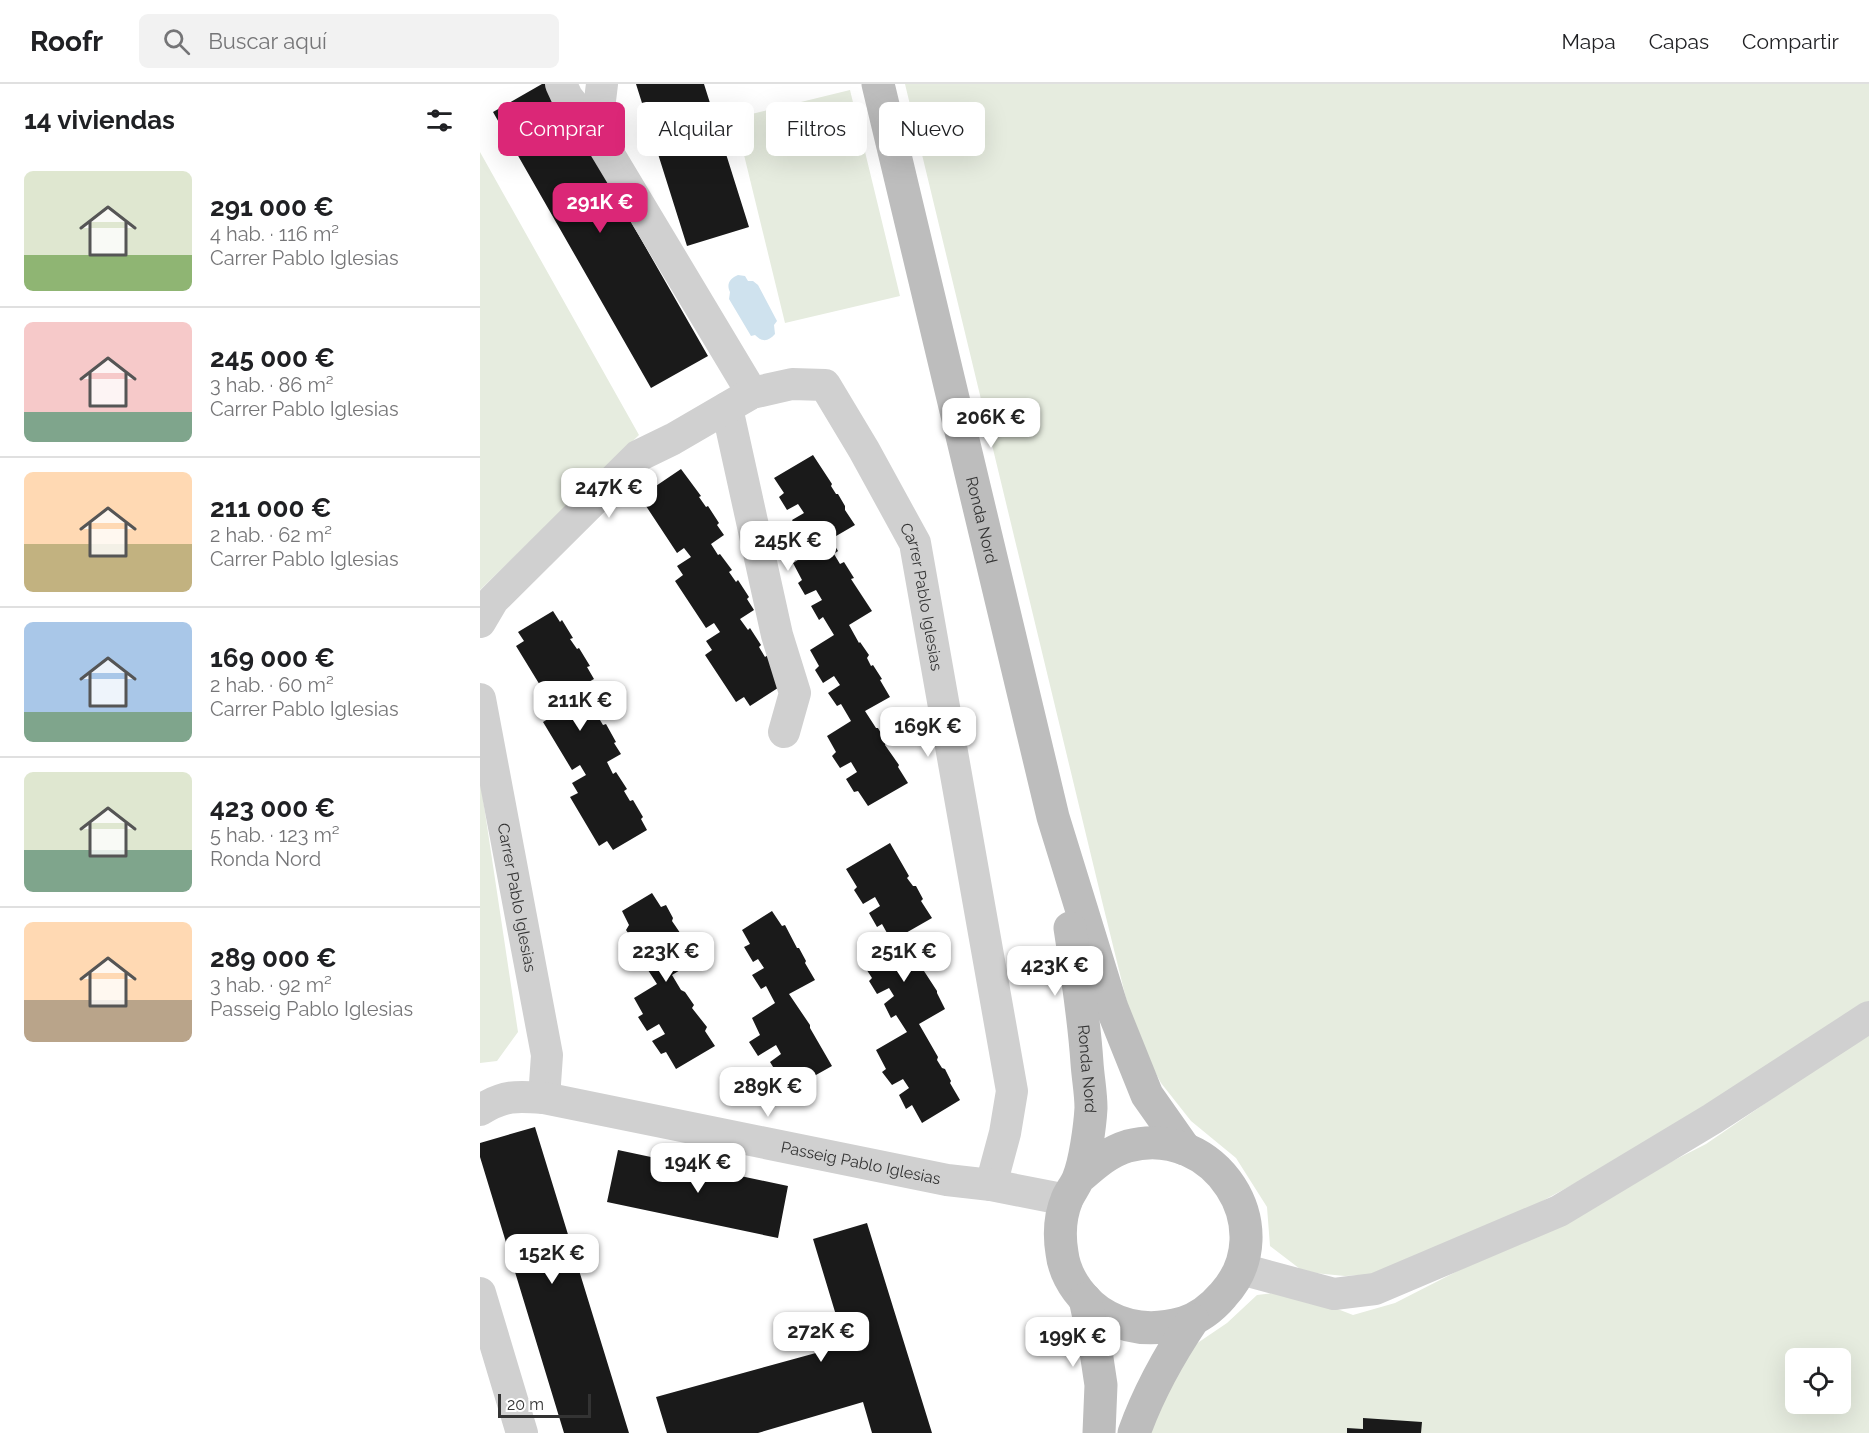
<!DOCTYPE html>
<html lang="es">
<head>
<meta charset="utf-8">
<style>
	:root { --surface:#fff; --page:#f2f2f2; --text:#202124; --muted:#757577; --line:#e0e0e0; --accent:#db2777 }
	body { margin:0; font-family:Raleway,sans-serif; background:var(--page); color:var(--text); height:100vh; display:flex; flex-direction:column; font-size:22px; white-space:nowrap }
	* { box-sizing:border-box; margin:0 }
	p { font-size:20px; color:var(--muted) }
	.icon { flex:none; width:33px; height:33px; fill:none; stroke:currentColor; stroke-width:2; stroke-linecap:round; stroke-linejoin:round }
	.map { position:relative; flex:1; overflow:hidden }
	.side { display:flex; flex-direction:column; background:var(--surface); width:480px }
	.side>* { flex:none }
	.guide { position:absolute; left:18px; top:18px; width:570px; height:54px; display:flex; gap:12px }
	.controls { position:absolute; left:1305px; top:1264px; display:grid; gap:12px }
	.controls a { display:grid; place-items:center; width:66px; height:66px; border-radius:9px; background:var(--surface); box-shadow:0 6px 24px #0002; font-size:30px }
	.scale { position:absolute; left:18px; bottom:15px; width:93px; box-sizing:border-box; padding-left:6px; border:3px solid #333; border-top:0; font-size:16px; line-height:21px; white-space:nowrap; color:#333; -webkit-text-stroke:4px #fff; paint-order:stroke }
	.price { position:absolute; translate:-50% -51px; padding:0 14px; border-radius:12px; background:#fff; color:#222; font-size:20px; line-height:39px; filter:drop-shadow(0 2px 3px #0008) }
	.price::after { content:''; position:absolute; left:50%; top:36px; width:18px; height:14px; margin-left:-9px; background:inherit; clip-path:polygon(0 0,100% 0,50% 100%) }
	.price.current { background:var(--accent); color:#fff }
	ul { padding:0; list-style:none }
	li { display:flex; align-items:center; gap:18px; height:150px; padding:0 24px }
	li+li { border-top:2px solid var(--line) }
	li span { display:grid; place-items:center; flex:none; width:168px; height:120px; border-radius:9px; color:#555 }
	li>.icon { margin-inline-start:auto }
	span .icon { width:72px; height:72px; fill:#fffc; stroke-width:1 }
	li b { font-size:26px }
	h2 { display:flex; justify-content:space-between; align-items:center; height:72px; padding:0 24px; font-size:26px }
	.pill { padding:0 21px; border-radius:9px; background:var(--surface); box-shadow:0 6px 24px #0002; font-size:21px; line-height:54px }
	.pill.current { background:var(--accent); color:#fff }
	header { display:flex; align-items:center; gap:36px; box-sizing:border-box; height:84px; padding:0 30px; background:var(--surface); border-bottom:2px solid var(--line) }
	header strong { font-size:28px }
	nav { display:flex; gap:33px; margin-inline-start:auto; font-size:21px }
	.search { width:420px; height:54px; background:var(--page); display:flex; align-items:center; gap:15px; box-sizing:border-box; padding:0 21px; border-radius:9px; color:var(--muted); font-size:22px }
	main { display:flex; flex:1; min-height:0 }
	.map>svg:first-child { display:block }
	.green { fill:#e6ecdf; fill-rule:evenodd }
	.water { fill:#cfe2ee }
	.building { fill:#1a1a1a }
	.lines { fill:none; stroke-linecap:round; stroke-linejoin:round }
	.street { stroke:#d0d0d0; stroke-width:32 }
	.secondary { stroke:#bdbdbd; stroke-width:33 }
	.labels { text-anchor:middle; stroke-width:6; stroke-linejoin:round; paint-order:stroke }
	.street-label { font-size:16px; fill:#333; stroke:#fff }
</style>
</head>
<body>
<header>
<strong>Roofr</strong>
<div class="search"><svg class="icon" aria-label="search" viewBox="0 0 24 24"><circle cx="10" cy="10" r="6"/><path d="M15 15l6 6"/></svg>Buscar aquí</div>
<nav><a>Mapa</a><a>Capas</a><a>Compartir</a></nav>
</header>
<main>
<section class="side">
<h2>14 viviendas<svg class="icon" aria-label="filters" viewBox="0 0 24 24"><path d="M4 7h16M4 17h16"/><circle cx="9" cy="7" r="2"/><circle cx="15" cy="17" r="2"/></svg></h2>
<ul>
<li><span style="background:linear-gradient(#dfe7d0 70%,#8fb573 0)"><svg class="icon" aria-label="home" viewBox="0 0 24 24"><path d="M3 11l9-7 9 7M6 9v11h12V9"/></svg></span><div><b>291 000 €</b><p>4 hab. · 116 m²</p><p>Carrer Pablo Iglesias</p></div></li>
<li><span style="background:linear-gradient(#f6c9c9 75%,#7fa58c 0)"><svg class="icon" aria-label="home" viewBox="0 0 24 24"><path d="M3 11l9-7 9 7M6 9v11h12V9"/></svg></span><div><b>245 000 €</b><p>3 hab. · 86 m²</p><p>Carrer Pablo Iglesias</p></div></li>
<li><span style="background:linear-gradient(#ffd9b3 60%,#c2b280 0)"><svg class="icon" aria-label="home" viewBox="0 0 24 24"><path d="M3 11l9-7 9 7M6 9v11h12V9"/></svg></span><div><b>211 000 €</b><p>2 hab. · 62 m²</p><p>Carrer Pablo Iglesias</p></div></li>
<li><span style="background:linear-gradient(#a9c7e8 75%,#7fa58c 0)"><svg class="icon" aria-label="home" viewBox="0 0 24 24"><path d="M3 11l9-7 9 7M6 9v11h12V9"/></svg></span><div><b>169 000 €</b><p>2 hab. · 60 m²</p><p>Carrer Pablo Iglesias</p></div></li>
<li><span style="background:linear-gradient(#dfe7d0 65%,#7fa58c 0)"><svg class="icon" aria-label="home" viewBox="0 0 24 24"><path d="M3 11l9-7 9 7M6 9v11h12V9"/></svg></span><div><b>423 000 €</b><p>5 hab. · 123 m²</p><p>Ronda Nord</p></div></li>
<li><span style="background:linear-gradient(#ffd9b3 65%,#b9a48a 0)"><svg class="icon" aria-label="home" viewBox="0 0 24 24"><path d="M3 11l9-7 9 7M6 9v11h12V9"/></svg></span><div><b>289 000 €</b><p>3 hab. · 92 m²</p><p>Passeig Pablo Iglesias</p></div></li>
</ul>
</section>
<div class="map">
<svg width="1389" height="1349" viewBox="0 0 1389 1349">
	<rect width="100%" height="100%" fill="#fff"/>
	<path class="green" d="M425,0h964v919l-135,94 -278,151 -75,26 -36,2 -41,-4 -34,-26 -3,-39 -31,-49 -45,-37 -30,-38 -26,-48 -33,-134z
		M370,6l50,206 -115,27 -50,-205z
		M0,68l159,283 -159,155z
		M0,695l38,253 -21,29 -17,2z
		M1389,948v401h-723l23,-54 27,-35 31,-21 30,-28 34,-4 62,24 42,-12 311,-159zM1316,1275h44v45h-44z"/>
	<path class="water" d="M258,191l7,1 3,5h5l5,4 19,36 -3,4 1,9c-7,8 -13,8 -20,1l-4,1 -22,-37 1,-7c-4,-8 0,-14 8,-17z"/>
	<path class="building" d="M62,0h10l156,272 -57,32 -158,-276z
		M156,0h68l45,143 -62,19z
		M333,371l19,29 -1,2 5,8h2l7,12v4l10,15 -24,14 7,12 -4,3 6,10 4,-2 10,16 -3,1 21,32 -23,14 10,18 1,-1 9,13 -2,3 4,8 2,-1 9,14 -2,1 10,17 -25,14 11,17h2l8,14 -1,3 14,20 -1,2 10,16 -40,23 -10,-15 -4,1 -8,-13 11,-7 -6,-10 -11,6 -8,-12 4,-4 -9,-16 24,-15 -10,-17 -4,2 -9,-13 12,-8 -6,-9 -11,7 -8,-13 4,-4 -9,-16 24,-15 -11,-18 -4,3 -8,-14 11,-6 -6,-10 -11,5 -7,-12 4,-3 -9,-17 23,-14 -11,-17 -4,3 -9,-15 12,-7 -6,-9 -11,6 -8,-13 5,-4 -10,-15z
		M201,385l20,27 -2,1 7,10 2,-1 11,17 -2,2 7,10 -13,9 7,11 2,-1 12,16 -3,2 7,10 2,-2 11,17 -2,2 7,11 -14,9 8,11 2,-2 11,17 -2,2 6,10 3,-2 16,29 -34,22 -6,-9 -8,5 -31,-47 7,-5 -6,-9 14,-9 -6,-9 -8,5 -31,-47 8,-6 -6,-9 14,-9 -7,-9 -7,5 -31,-47 7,-5 -6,-9z
		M73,527l7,11 2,-2 11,18 -3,1 7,10 2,-1 11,18 -3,1 7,12 -14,8 7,11 2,-2 11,18 -3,1 6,10 3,-1 10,18 -2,1 7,11 -14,8 6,12 3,-2 11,17 -3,2 6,10 3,-1 10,17 -2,2 6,11 -34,20 -6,-9 -8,5 -29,-49 8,-4 -6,-10 14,-8 -6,-10 -8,5 -29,-48 8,-5 -6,-9 14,-9 -6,-9 -7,5 -30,-49 8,-5 -6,-9z
		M410,759l19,33 -2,2 6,8h3l7,13 -2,2 11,17 -28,16 19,33 1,4 13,20v2l8,16 -26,15 19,33 -1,3 5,8 3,1 6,12 -1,2 10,17 -38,23 -10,-18 -6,4 -7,-14 10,-7 -6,-9 -11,6 -10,-13 4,-3 -10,-19 31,-18 -11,-17 -5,3 -7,-14 10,-8 -5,-8 -12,6 -8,-13 3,-3 -11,-17 31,-19 -10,-18 -5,3 -8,-14 11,-7 -5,-9 -12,7 -9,-14 3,-3 -11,-18z
		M172,809l9,14 5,-2 7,13 -1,3 15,22 -1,1 9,17 -23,14 9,15 4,2 9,13 -2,3 15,19 -2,4 10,15 -39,23 -10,-17 -5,2 -9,-13 13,-7 -6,-10 -12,7 -9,-14 5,-3 -9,-16 23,-14 -11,-17 -4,3 -8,-13 11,-8 -7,-10 -4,3 -8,-12 3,-5 -7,-14z
		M292,827l10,15 3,-1 12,23h2l7,13 -1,2 10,17 -26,14 21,31v3l22,38 -41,23 -9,-16 -4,2 -8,-13 11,-8 -5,-9 -18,11 -9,-14 11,-7 -8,-17 23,-15 -9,-17 -5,3 -9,-14 12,-7 -6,-9 -5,3 -9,-15 6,-3 -8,-14z
		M55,1043l94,306h-65l-84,-276v-14z
		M138,1066l170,36 -10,52 -171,-36z
		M387,1139l65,210h-60l-9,-31 -105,31h-91l-11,-36 189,-52 -32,-106z
		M883,1334l59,4 -1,11h-74v-5l16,1z"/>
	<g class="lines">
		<g class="street">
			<path d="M81,0l6,13 29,36 156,260"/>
			<path d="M116,49l6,-49"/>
			<path d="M247,324l50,227 18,58 -11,39"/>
			<path id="s1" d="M0,538l13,-22 145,-144 35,-17 79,-46 40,-9 33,1 39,65 51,93 97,548 -7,42 -14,52"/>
			<path id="s2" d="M0,615l67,356 -3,43"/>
			<path id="s3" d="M0,1026c25,-15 36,-14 64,-12l403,82 44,5 76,15"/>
			<path d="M761,1185l93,25 41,-5 184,-78 153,-92 157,-102"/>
			<path d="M0,1209l42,140"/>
		</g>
		<g class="secondary">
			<path id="s4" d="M398,0l175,733 59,191 35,87 38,54"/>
			<path id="s5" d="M590,844c7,45 14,89 17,135 1,15 4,30 4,45 -1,18 -6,55 -13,71 -3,7 -8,13 -11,20 -7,17 -8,36 -5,54 3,26 23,52 46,64 24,13 50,13 75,6 16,-5 29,-15 40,-28 61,-67 -9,-172 -95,-149 -20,6 -34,19 -49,32"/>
			<path d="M605,1215l10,46 6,40 -2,48"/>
			<path d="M654,1349c15,-42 34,-76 59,-113"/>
		</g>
	</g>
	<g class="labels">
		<g class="street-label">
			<text dy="6" stroke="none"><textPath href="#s4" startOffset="448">Ronda Nord</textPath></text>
			<text dy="6" stroke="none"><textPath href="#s1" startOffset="670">Carrer Pablo Iglesias</textPath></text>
			<text dy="6" stroke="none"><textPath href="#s2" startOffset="202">Carrer Pablo Iglesias</textPath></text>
			<text dy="6" stroke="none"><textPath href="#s5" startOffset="142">Ronda Nord</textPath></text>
			<text dy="6" stroke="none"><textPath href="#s3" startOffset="390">Passeig Pablo Iglesias</textPath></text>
		</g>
	</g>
</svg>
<div class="controls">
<a><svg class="icon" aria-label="locate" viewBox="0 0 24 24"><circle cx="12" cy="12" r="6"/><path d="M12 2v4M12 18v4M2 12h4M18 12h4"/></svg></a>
</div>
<div class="scale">20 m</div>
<b class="price current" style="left:120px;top:150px">291K €</b>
<b class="price" style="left:511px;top:365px">206K €</b>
<b class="price" style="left:129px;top:435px">247K €</b>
<b class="price" style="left:308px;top:488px">245K €</b>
<b class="price" style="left:100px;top:648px">211K €</b>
<b class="price" style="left:448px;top:674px">169K €</b>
<b class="price" style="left:186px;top:899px">223K €</b>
<b class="price" style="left:424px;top:899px">251K €</b>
<b class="price" style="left:575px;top:913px">423K €</b>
<b class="price" style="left:288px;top:1034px">289K €</b>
<b class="price" style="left:218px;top:1110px">194K €</b>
<b class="price" style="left:72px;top:1201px">152K €</b>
<b class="price" style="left:341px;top:1279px">272K €</b>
<b class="price" style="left:593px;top:1284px">199K €</b>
<div class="guide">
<a class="pill current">Comprar</a>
<a class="pill">Alquilar</a>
<a class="pill">Filtros</a>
<a class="pill">Nuevo</a>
</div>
</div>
</main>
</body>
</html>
